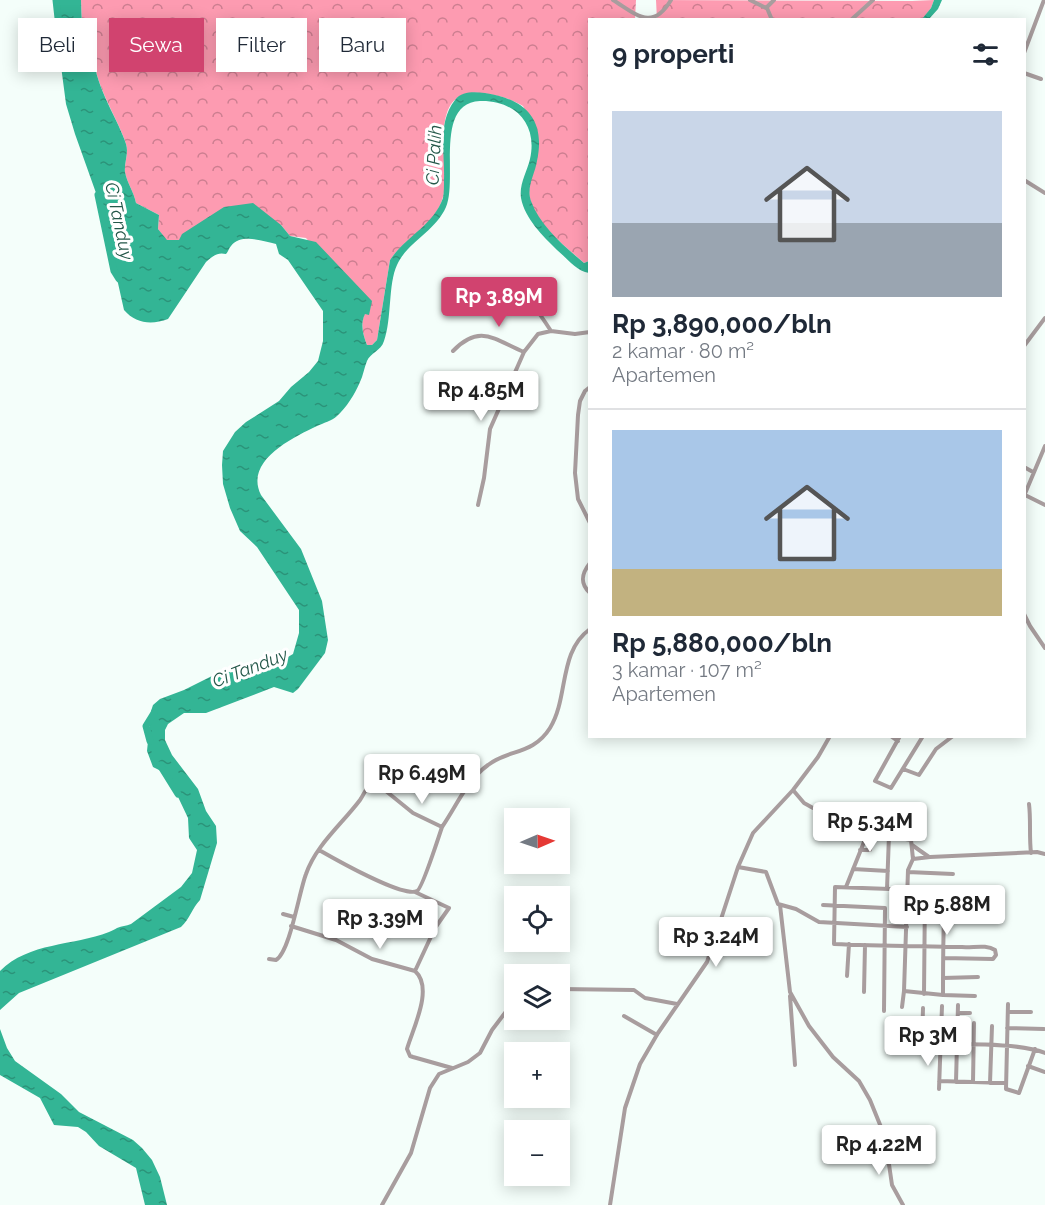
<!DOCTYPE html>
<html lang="id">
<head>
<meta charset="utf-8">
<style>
	:root { --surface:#fff; --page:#f2f2f3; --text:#1f2937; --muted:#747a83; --line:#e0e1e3; --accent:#d1436f }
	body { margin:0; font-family:Raleway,sans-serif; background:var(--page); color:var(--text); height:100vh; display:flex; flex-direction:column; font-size:22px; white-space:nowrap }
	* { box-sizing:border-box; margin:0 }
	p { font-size:20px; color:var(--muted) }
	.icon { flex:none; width:33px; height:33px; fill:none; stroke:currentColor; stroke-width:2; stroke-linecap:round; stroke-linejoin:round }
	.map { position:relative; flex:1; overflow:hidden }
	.sheet { position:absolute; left:588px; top:18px; width:438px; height:720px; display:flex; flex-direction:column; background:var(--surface); border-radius:0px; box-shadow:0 3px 15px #0003 }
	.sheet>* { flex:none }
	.banner { position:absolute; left:18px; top:18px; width:480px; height:54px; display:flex; gap:12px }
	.needle { width:39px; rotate:88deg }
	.buttons { position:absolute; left:504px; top:808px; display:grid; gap:12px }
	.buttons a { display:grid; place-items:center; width:66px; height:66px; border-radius:0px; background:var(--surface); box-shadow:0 3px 15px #0003; font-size:30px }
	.price { position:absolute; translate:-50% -51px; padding:0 14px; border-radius:6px; background:#fff; color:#222; font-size:20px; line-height:39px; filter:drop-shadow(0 2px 3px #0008) }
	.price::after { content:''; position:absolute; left:50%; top:36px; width:18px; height:14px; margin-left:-9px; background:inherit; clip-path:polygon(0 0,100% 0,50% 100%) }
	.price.current { background:var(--accent); color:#fff }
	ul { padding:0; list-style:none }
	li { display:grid; align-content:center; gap:12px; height:318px; padding:0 24px }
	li+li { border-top:2px solid var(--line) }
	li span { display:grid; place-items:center; height:186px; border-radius:0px; color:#555 }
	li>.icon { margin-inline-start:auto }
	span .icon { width:108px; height:108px; fill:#fffc; stroke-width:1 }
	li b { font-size:26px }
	h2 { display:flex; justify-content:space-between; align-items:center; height:72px; padding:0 24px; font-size:26px }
	.chip { padding:0 21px; border-radius:0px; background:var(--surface); box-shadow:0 3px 15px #0003; font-size:21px; line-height:54px }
	.chip.current { background:var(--accent); color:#fff }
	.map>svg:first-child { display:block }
	.forest { fill:url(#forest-crowns) }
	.water { fill:url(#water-ripples) }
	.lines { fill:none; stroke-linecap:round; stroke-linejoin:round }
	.river { stroke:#33b595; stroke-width:7 }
	.minor { stroke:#a89d9e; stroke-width:4 }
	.labels { text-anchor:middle; stroke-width:6; stroke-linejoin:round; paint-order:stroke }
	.water-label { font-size:18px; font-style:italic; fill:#25584a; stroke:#fff }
</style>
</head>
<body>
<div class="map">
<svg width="1045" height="1205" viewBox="0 0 1045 1205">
	<defs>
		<pattern id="forest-crowns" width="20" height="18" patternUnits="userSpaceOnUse" patternTransform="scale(1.5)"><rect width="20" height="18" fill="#fd9bb1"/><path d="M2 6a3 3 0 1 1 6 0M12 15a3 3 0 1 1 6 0" fill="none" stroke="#cc7e90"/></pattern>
		<pattern id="water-ripples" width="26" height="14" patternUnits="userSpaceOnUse" patternTransform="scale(1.5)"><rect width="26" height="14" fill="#33b595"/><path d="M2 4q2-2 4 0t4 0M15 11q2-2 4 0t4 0" fill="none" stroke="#2b9379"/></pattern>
	</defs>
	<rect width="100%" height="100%" fill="#f4fefa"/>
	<path class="forest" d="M81,0h555l-1,19 -45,1 -1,241 -5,2c-19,-17 -47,-38 -54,-64 -4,-17 7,-37 8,-55 1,-9 -11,-29 -15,-38 -13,-8 -29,-12 -44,-13 -54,-4 -28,75 -36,104 -8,29 -37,40 -53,63l-13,80 -5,5h-5c-4,-10 -7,-21 -2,-32l4,1 -63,-76 -16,-2 -9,-11 -102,15 -12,1 -9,-12 1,-14 -23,-12c-2,-11 -9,-20 -11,-31 -1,-9 4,-19 1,-28 -7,-25 -41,-73 -29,-97 -17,-21 -15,-21 -16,-47z
		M656,0l256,1 22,-1 -3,8 -9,12h-265z"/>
	<path class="water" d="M57,0h24c1,26 -1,26 16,47 -12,24 22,73 29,97 3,9 -2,19 -1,28 2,11 9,20 11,31l23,12 -1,14 9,11h12l3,-6 42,-27 29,-4 28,22 9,11 26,6 56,59 -3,14 -4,-1c-5,10 -2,21 2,31h5l5,-5 13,-80c16,-24 43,-34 53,-62 1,-6 1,-12 1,-18 1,-27 -7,-57 11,-80 7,-9 19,-8 30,-7 40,6 61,26 52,68 -2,13 -11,26 -6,40 9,25 33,45 53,62l5,-2v12c-13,-2 -22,-15 -32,-23 -14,-14 -32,-31 -36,-52 -2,-14 6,-26 9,-39 8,-35 -15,-59 -50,-58 -46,2 -22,78 -34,106 -11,25 -38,34 -49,58 -9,19 -5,54 -13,76 -3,10 -14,12 -17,20 -3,7 -4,15 -7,21 -5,12 -14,26 -23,34 -5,5 -14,7 -20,10 -25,12 -73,35 -56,69l40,54 21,52 6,39 -3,13 -27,36 -5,4 -19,-6 -68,26h-22l-16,11 -3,6v10l7,15 26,34 8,22 10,15 1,17 -17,57c-8,8 -10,19 -19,27l-162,66 -19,17v-39c29,-29 73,-25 109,-39 3,-1 6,-3 8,-4 5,-2 9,-2 14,-4l50,-37 11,-14 5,-23 -8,-12 -1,-20 -18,-38 -5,-7 -12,-6 -6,-16 4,-40 2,-6 7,-6 24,-9 32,-16 28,-5 16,1 16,-6 17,-10 6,-21v-23l-42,-63 -17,-16 -10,-23 -7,-24 -1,-19 1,-14 12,-19 11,-10 33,-21 12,-14 18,-15 9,-11 5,-20v-30l-35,-51 -9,-6 -3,-10c-13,-3 -35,-11 -45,2 -2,2 -3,6 -5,8 -9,-2 -13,2 -20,8l-38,57c-16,6 -32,5 -44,-9l-23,-103 -26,-73 -9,-30 -5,-38z
		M934,0h8l-4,9 -9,10h-7l9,-11z
		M0,1029l7,19 8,13 46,33 18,18 54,28 9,8 10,12 8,17 7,28h-22l-9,-37 -37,-22 -13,-14 -8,-5 -24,-2 -14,-27 -40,-23z"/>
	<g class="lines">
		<path class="river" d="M56,0l3,27
			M98,195l16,76 5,8
			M150,741l-4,-15 8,-13
			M160,765l18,29"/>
		<path class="minor" d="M613,0c23,14 39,32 58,0
			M750,0l16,8 8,-8
			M767,8l5,12
			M851,20l22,-20
			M1024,53l20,-53
			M1024,73l17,6
			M1024,180l21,13
			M516,284c14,15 24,30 35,47l24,3 15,-2
			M1024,346l21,-28
			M453,351c27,-28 42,-11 71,1l14,-18 13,-3
			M590,387l-5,4 -5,10 -2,14 -3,58 3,26 12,24
			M1024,467l9,5
			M1025,495l20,10
			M1024,496l21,-50
			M478,505l6,-27 6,-49 34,-77
			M590,563c-8,10 -11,20 0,30
			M1024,614l6,12 15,22
			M891,736l7,5
			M900,736l-25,45 16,7 32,-52
			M903,769l16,6 17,-26 17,-13
			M793,790l11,13 9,5
			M1029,804c2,16 0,32 2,49
			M912,845l17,12
			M319,850c14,8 84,48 98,41 5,-2 22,-55 25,-64
			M860,850h10l3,-18
			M738,867l28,5 12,32 18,5 23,13 88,5
			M853,869l35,2
			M908,872l45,2
			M846,887l22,-55 43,8 2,19
			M887,889l2,-54
			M780,905l10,87 19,34 24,31 26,24 11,19 15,37 7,48 11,20
			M823,905l62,3 -1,103
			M944,911l20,1
			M283,914l11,3
			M291,926l45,14 36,19 43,12 20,-43 14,-20 -34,-16
			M269,959l7,1c14,-8 23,-68 30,-86 10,-29 36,-50 54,-74 5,-7 6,-14 14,-18l2,1 37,30 29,14c15,-22 25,-47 46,-62 21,-16 45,-10 62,-37 19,-31 8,-76 40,-99
			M415,971c19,17 -2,57 -8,78l3,7 3,1 39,11
			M847,976l2,-32
			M943,978l35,-1
			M560,989l74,1 11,8 32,6
			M864,992l1,-47
			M924,994l1,-103
			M943,995c0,-34 0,-68 2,-102l-1,-2 -109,-4 -1,57c43,2 86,2 128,3 11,1 24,-3 33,3l1,5 -3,4 -50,-1
			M790,996l5,69
			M975,996l-32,-1 -39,-4 4,-121 5,-11 17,-2 107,-5 8,2
			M1008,1004l-2,85 13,4 16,-44
			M902,1007l2,-16
			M923,1008l-1,37c31,-1 96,-3 123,8
			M1008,1012h23
			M958,1013h12
			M624,1016l33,19
			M1007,1028l37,1
			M1028,1066l17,6
			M939,1081l67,2
			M956,1082l2,-77
			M973,1082l1,-59
			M990,1083l2,-57
			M939,1089l3,-83
			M382,1205l29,-52 19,-65 9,-14 29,-12 12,-9 12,-23 22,-29
			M610,1205l15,-97 15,-44 18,-31 49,-71 31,-95 15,-34 40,-43 25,-33 12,-21"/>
	</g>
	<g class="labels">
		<g class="water-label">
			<text transform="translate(434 155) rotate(-87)" y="6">Ci Palih</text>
			<text transform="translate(119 221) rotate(78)" y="6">Ci Tanduy</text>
			<text transform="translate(250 668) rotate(-21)" y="6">Ci Tanduy</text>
		</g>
	</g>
</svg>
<div class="buttons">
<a><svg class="needle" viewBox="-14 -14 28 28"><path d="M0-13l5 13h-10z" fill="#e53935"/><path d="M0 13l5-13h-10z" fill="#747a83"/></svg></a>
<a><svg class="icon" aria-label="locate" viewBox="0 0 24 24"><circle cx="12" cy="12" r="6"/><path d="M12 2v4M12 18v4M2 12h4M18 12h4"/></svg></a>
<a><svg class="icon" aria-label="layers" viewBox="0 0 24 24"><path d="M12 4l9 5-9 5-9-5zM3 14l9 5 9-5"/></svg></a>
<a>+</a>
<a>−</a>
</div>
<b class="price current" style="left:499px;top:328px">Rp 3.89M</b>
<b class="price" style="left:481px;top:422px">Rp 4.85M</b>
<b class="price" style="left:422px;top:805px">Rp 6.49M</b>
<b class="price" style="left:870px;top:853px">Rp 5.34M</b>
<b class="price" style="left:947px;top:936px">Rp 5.88M</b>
<b class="price" style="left:380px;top:950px">Rp 3.39M</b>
<b class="price" style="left:716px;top:968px">Rp 3.24M</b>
<b class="price" style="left:928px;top:1067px">Rp 3M</b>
<b class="price" style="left:879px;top:1176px">Rp 4.22M</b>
<div class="banner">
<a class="chip">Beli</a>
<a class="chip current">Sewa</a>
<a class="chip">Filter</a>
<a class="chip">Baru</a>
</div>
<section class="sheet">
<h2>9 properti<svg class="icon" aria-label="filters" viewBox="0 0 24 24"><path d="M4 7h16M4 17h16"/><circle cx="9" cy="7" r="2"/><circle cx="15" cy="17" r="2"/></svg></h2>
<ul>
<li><span style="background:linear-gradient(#c9d6e8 60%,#9aa5b1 0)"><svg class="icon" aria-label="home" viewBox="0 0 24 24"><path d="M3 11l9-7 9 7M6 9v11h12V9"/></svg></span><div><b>Rp 3,890,000/bln</b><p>2 kamar · 80 m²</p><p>Apartemen</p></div></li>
<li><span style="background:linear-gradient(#a9c7e8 75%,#c2b280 0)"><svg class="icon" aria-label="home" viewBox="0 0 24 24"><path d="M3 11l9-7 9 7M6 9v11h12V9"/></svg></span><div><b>Rp 5,880,000/bln</b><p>3 kamar · 107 m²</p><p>Apartemen</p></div></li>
</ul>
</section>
</div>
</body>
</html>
